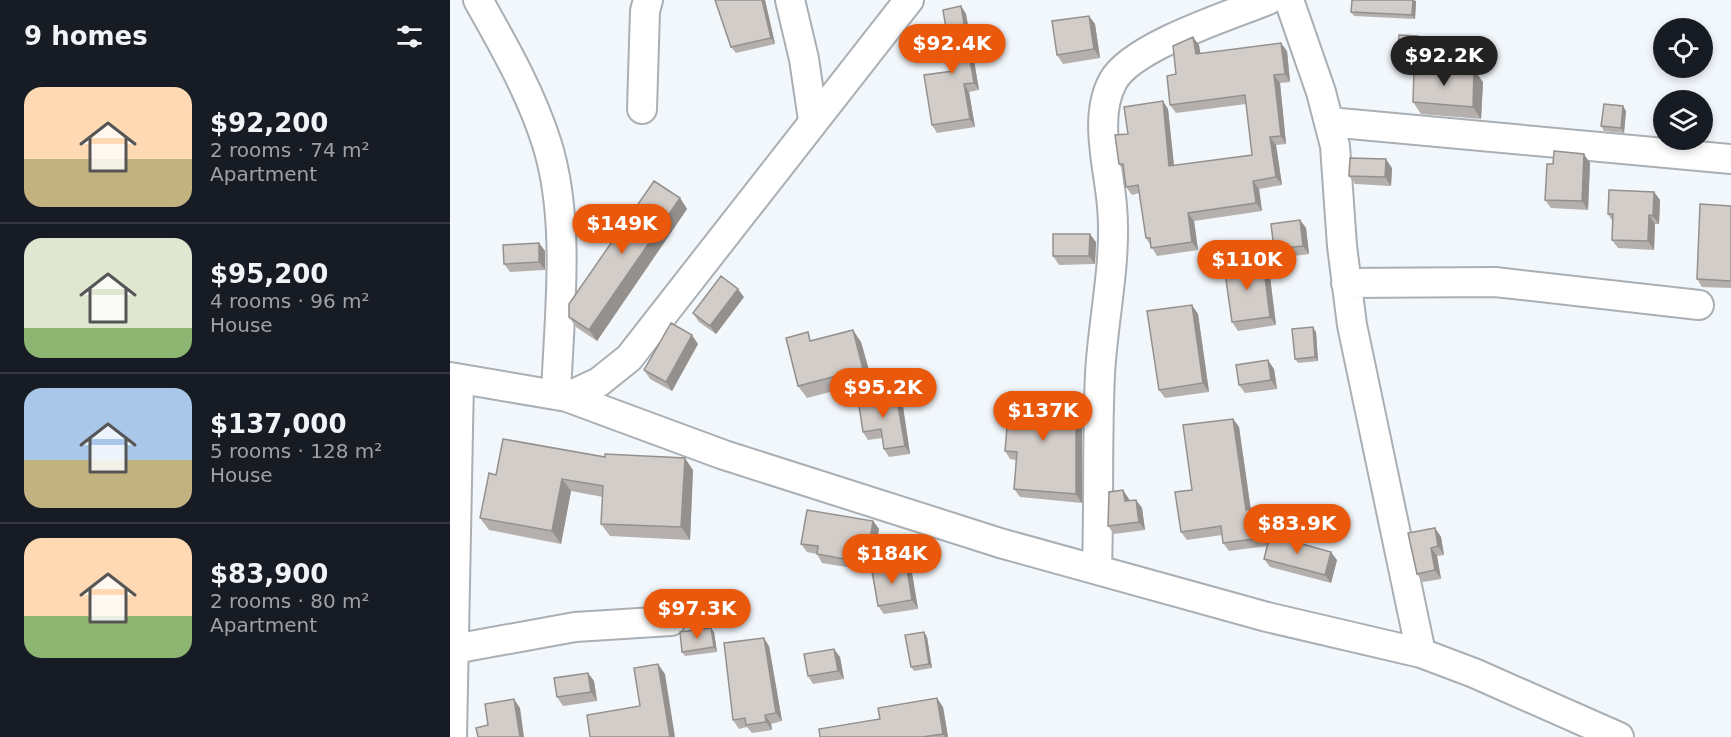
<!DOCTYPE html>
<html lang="en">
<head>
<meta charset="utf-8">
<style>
	:root { --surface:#171b24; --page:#242831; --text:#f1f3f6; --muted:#9ea1a6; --line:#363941; --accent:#ea580c }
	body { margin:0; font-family:"DejaVu Sans",sans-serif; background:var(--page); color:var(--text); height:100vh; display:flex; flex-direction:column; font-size:22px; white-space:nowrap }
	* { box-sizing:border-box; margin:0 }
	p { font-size:20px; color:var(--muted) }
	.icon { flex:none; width:33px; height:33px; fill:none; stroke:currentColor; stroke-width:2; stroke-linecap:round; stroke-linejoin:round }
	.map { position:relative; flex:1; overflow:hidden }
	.drawer { display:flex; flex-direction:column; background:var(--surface); width:450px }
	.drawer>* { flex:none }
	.fabs { position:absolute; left:1203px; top:18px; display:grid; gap:12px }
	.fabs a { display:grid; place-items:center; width:60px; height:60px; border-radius:50%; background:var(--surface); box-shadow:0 3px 9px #0003; font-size:30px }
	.price { position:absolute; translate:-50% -51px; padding:0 14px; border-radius:21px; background:var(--accent); color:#fff; font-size:20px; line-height:39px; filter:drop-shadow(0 2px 3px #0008) }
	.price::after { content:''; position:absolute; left:50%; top:36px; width:18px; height:14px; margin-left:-9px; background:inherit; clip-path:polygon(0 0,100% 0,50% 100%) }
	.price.selected { background:#222; color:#fff }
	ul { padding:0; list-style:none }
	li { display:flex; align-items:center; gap:18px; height:150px; padding:0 24px }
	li+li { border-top:2px solid var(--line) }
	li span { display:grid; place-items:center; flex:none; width:168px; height:120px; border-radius:18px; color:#555 }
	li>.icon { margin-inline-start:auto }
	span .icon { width:72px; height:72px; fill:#fffc; stroke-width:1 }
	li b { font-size:26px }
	h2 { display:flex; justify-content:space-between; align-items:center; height:72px; padding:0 24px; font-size:26px }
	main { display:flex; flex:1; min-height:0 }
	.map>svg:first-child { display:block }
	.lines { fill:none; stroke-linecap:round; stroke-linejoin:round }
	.minor-casing { stroke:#aaafb3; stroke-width:32 }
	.minor { stroke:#fff; stroke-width:28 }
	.wall { fill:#b5b0ad }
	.shaded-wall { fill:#94908d }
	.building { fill:#d3cdc9; stroke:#94908d; stroke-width:1.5 }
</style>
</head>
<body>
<main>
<section class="drawer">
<h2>9 homes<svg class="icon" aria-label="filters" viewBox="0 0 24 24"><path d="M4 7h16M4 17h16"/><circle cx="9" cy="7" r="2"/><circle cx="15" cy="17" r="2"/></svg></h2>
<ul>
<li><span style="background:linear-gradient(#ffd9b3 60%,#c2b280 0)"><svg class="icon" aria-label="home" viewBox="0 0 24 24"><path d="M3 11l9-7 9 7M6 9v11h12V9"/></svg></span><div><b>$92,200</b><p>2 rooms · 74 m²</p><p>Apartment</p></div></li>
<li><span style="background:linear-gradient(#dfe7d0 75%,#8fb573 0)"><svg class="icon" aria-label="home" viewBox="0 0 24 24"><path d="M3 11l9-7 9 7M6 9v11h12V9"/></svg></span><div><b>$95,200</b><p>4 rooms · 96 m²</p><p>House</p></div></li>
<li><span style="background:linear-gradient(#a9c7e8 60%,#c2b280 0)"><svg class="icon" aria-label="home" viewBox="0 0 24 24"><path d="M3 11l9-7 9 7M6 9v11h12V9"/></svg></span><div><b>$137,000</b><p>5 rooms · 128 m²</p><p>House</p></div></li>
<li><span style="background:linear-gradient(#ffd9b3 65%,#8fb573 0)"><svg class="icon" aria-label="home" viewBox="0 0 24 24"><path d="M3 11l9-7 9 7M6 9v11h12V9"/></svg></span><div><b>$83,900</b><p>2 rooms · 80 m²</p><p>Apartment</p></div></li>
</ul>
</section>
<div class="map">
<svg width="1281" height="737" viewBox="0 0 1281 737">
	<rect width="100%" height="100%" fill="#f2f7fc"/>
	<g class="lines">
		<defs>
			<path id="minor" d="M28,0c26,46 53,93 69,144 24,77 12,171 9,251
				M340,0l14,59 9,61
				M839,0l32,92 14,54 7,100 10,79 69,328
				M192,109l3,-98 3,-11
				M879,122l402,37
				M896,283l149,-1 204,23
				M0,377l117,20 157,58 276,88 267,74 154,36 53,20 145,64
				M117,397l32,-15 30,-24 280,-358
				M647,569c2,-65 0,-130 3,-195 3,-56 17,-112 12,-168 -3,-38 -19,-89 1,-125 19,-35 118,-66 155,-81
				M4,649l121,-22 96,-6
				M2,737l7,-357"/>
		</defs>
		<use href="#minor" class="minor-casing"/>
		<use href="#minor" class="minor"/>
	</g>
	<path class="wall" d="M315,0l10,44 -39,9 -5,-6z
		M966,1l-1,18 -61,-3 -3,-4z
		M511,6l5,8 13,76 -10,2 6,35 -38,6 -5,-8 21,-54z
		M639,16l6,8 5,34 -37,6 -6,-9z
		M971,41l-1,27 54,2 9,12 -2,37 -60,-5 -8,-12 1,-29 -13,-1 -3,-4z
		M749,45l1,9 87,-3 3,31 -10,1 6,61 -10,1 6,40 -23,4 3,22 -68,10 4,29 -41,6 -11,-18 -7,-45 -7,2 -6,-8 -2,-15 -5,-8 9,-30 40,-25 6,57 78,-11 -6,-51 -70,9 -6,-8 6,-31z
		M1176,111l-2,22 -20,-2 -3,-5z
		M1140,163l-2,47 -37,-2 -6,-8z
		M942,168l-1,18 -36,-2 -6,-8z
		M1204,192l6,8 -1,24h-4l-1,26 -36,-2 -6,-8 1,-18 -5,-8z
		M230,198l7,11 -90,132 -21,-14 -7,-10z
		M1281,206v82l-29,-1 -5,-8z
		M850,220l6,8 3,26 -29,4 -6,-9z
		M646,242l-1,22 -36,1 -6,-9z
		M89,243l6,8v19l-35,2 -6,-8z
		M819,269l7,56 -38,6 -6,-9z
		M294,297l-28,37 -17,-12 -6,-9z
		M748,314l11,78 -44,6 -6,-8z
		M866,332l2,29 -20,2 -3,-4z
		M363,340l48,2 11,39 -65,17 -9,-12z
		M248,344l-26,47 -22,-12 -6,-9z
		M824,369l3,20 -32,4 -6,-8z
		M446,393l6,7 8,54 -21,3 -5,-8 -2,-11 -14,2 -5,-8z
		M632,407v96l-62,-6 -6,-8 2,-29 -6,-1 -5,-8z
		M783,419l6,8 12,83 7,-1 6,8 4,28 69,15 -6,23 -61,-16 -6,-8 3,-13 -38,5 -6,-8 -1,-8 -35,5 -6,-8 11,-42z
		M155,457l88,13 -3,70 -80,-4 -9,-12 2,-27 -32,-6 -10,53 -72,-14 -9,-12 16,-43z
		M679,499l1,2 6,-1 6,8 3,22 -31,4 -6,-8z
		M423,521l6,8 -7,41 34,-6 6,9 6,36 -34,5 -6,-8 -7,-35 -49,-8 -5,-9 -10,-2 -6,-8z
		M985,528l6,9 3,18 -7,1 4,23 -18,3 -6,-8z
		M264,632l3,20 -32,4 -3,-4z
		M474,632l3,5 5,31 -18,3 -3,-4z
		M319,646l13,75 -11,3 1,6 -20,3 -5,-6 -8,2 -6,-9z
		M390,657l4,22 -31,5 -5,-8z
		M138,673l6,8 3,20 -34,5 -6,-9z
		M493,707l5,30h-128l60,-18z"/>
	<path class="shaded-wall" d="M312,0h3l10,44 -4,-6z
		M963,0l3,1 -1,18 -3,-4z
		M511,6l5,8 13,76 -5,-7z
		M639,16l6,8 5,34 -6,-9z
		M968,36l3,5 -2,32 -3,-5z
		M743,37l6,8 3,17 -6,-8z
		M831,43l6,8 3,31 -5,-8z
		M1024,70l9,12 -2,37 -8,-12z
		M824,75l6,8 6,61 -5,-8z
		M514,84l5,8 6,35 -5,-8z
		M713,101l5,8 7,66 -6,-9z
		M1173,106l3,5 -2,22 -3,-5z
		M820,137l6,8 6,40 -6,-8z
		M1134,154l6,9 -2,47 -6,-9z
		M936,159l6,9 -1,18 -6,-9z
		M803,181l6,8 3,22 -6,-8z
		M1204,192l6,8 -1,24 -6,-8z
		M230,198l7,11 -90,132 -8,-11z
		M738,213l6,8 4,29 -6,-8z
		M1199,215l6,9 -1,26 -6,-9z
		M850,220l6,8 3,26 -6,-8z
		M640,234l6,8 -1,22 -6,-8z
		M89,243l6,8v19l-6,-8z
		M813,261l6,8 7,56 -6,-8z
		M288,289l6,8 -28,37 -6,-8z
		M742,305l6,9 11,78 -6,-9z
		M863,327l3,5 2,29 -3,-4z
		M403,330l8,12 11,39 -9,-12z
		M242,335l6,9 -26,47 -6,-9z
		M818,360l6,9 3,20 -6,-9z
		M446,393l6,7 8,54 -5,-8z
		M626,398l6,9v96l-6,-9z
		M783,419l6,8 13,92 -6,-9z
		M235,458l8,12 -3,70 -9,-13z
		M112,479l9,12 -10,53 -9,-13z
		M673,490l6,9 2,11 -6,-9z
		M686,500l6,8 3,22 -6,-8z
		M808,509l6,8 4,29 -6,-8z
		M423,521l6,8 -8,42 -5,-8z
		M985,528l6,9 3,18 -6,-9z
		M981,548l6,8 4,23 -6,-9z
		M881,552l6,8 -6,23 -6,-8z
		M456,564l6,9 6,36 -6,-9z
		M261,628l3,4 3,20 -3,-5z
		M474,632l3,5 5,31 -3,-4z
		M314,638l5,8 13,75 -6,-8z
		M384,649l6,8 4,22 -6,-8z
		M208,664l7,10 10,63h-5z
		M138,673l6,8 3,20 -6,-9z
		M487,698l6,9 5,30h-3l-2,-3z
		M64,699l6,9 4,29h-4z
		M315,715l6,9 1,6 -6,-8z"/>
	<path class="building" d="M265,0h47l9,38 -40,9z
		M902,0h61l-1,15 -61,-3z
		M511,6l13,77 -10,1 6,35 -38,6 -8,-50 29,-4 -10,-61z
		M639,16l5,33 -37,6 -5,-34z
		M949,35l19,1 -2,32h-18z
		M743,37l3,17 85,-11 4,31 -11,1 7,61 -11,1 6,40 -23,4 3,22 -68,10 4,29 -41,6 -1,-10h-4l-8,-53 -12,2 -3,-23h-4l-4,-29 13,-1 -4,-27 39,-6 6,65 83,-11 -7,-60 -75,10 -3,-29 9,-2 -3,-28z
		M964,68l60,2 -1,37 -60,-5z
		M1154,104l19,2 -2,22 -20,-2z
		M1104,151l30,3 -2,47 -37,-1 2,-36h6z
		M900,158l36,1 -1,18 -36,-1z
		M204,181l26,17 -91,132 -20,-13v-13z
		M1159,190l45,2 -1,24 -4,-1 -1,26 -36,-1 1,-26h-5z
		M1250,204l31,2v75l-34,-2z
		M850,220l3,26 -29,3 -3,-25z
		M603,234h37l-1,22h-36z
		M89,243v19l-35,2 -1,-19z
		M813,261l7,56 -38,5 -8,-56z
		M271,276l17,13 -28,37 -17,-13z
		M742,305l11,78 -44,7 -12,-79z
		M221,323l21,12 -26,47 -22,-12z
		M863,327l2,30 -20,2 -3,-30z
		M403,330l10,39 -65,17 -12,-48 22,-6 2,9z
		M818,360l3,20 -32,5 -3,-20z
		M560,392l66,6v96l-62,-5 3,-37 -12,-1z
		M446,393l9,53 -21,3 -3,-20 -18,3 -5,-33z
		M783,419l13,91 12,-1 4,29 -39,5 -2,-17 -40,6 -6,-40 17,-2 -9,-65z
		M53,439l102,18v-3l80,4 -4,69 -80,-3 2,-38 -41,-7 -10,52 -72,-13 9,-45 7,2z
		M673,490l2,11 11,-1 3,22 -31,4 1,-34z
		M357,510l66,11 -7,42 -49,-9 1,-8 -17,-2z
		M985,528l3,18 -7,2 4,22 -18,4 -9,-41z
		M820,535l61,17 -6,23 -61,-16z
		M456,564l6,36 -34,6 -6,-36z
		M261,628l3,19 -32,5 -2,-20z
		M474,632l5,32 -18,3 -6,-32z
		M314,638l12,75 -11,2 1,7 -20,3 -1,-7 -12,2 -9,-77z
		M384,649l4,22 -30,5 -4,-22z
		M208,664l12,73h-80l-3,-22 53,-9 -6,-38z
		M138,673l3,19 -34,5 -3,-19z
		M487,698l6,36 -21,3h-102l-1,-8 61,-10 -2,-11z
		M64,699l6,38h-42l-2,-9 12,-3 -3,-21z"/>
</svg>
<div class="fabs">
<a><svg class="icon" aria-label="locate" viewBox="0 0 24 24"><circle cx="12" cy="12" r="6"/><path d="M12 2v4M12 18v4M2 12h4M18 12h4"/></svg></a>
<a><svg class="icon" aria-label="layers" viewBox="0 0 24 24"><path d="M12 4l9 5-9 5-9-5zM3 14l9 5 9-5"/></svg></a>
</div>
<b class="price" style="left:502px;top:75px">$92.4K</b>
<b class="price selected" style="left:994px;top:87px">$92.2K</b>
<b class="price" style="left:172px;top:255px">$149K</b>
<b class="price" style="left:797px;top:291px">$110K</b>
<b class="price" style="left:433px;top:419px">$95.2K</b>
<b class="price" style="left:593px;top:442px">$137K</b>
<b class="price" style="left:847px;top:555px">$83.9K</b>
<b class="price" style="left:442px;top:585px">$184K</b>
<b class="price" style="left:247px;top:640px">$97.3K</b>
</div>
</main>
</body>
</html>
